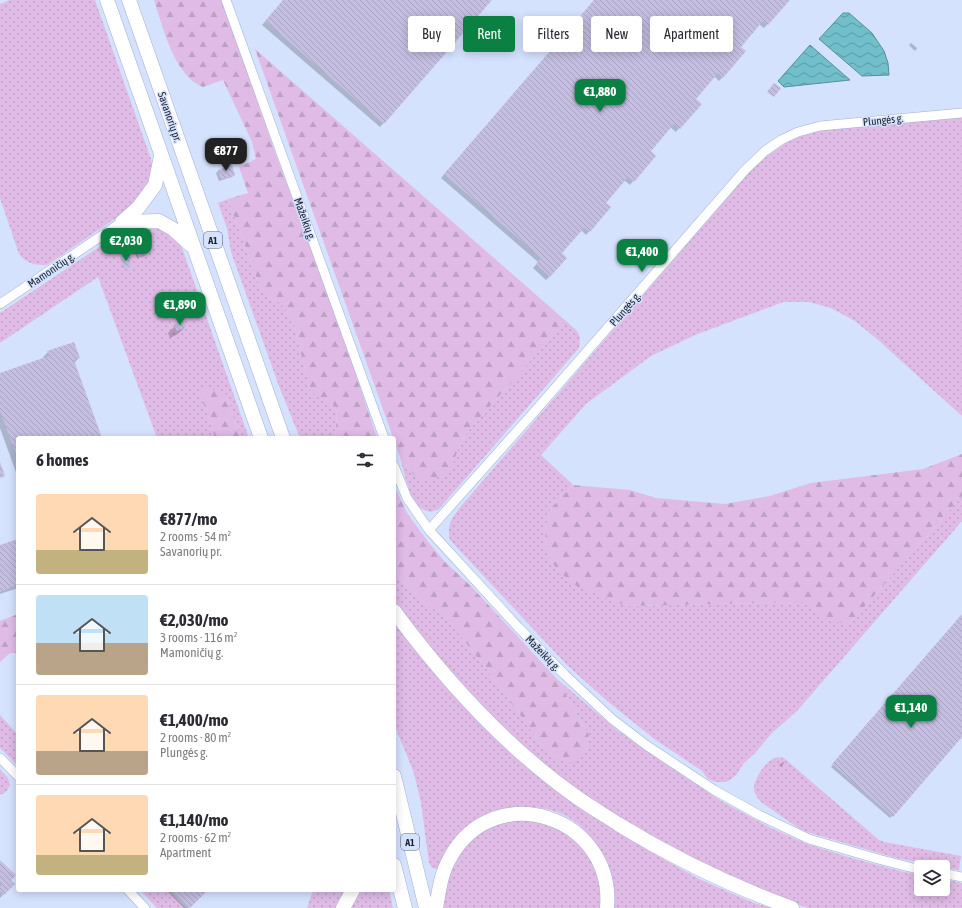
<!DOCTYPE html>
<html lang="en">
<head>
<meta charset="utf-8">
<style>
	:root { --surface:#fff; --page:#f2f2f3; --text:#2b2b33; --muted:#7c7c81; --line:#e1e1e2; --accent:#0b8043 }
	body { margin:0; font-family:"Asap Condensed",sans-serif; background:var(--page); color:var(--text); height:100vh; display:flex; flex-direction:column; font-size:15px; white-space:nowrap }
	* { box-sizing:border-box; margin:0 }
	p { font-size:13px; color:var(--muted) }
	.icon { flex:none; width:22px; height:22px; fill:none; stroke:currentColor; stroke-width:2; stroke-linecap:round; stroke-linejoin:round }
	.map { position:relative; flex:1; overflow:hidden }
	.details { position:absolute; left:16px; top:436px; width:380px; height:456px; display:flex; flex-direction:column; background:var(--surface); border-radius:4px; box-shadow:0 2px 10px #0003 }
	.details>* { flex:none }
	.top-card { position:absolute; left:408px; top:16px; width:380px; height:36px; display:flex; gap:8px }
	.controls { position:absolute; left:914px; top:860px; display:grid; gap:8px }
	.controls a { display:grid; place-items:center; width:36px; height:36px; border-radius:4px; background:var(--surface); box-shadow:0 2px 10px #0003; font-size:20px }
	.price { position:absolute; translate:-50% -34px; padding:0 9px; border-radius:8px; background:var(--accent); color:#fff; font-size:13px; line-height:26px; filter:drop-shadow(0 1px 2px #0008) }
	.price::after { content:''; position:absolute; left:50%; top:24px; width:12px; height:9px; margin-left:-6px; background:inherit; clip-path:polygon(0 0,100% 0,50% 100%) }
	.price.selected { background:#222; color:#fff }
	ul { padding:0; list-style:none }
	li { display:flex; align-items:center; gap:12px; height:100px; padding:0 20px }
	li+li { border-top:1px solid var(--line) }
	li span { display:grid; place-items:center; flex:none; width:112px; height:80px; border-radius:4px; color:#555 }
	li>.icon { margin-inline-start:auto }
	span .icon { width:48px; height:48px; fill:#fffc; stroke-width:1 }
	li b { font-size:17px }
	h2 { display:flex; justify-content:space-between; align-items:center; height:48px; padding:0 20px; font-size:17px }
	.tag { padding:0 14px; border-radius:4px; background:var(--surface); box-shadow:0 2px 10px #0003; font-size:14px; line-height:36px }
	.tag.selected { background:var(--accent); color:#fff }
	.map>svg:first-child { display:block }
	.grass { fill:url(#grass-dots) }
	.forest { fill:url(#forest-firs) }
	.water { fill:url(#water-waves); stroke:#568f9b }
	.shadow { fill:#0003 }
	.building { fill:url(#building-back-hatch) }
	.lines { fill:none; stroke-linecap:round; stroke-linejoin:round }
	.minor-casing { stroke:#a1b0d0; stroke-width:10 }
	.highway-casing { stroke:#a1b0d0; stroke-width:15 }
	.minor { stroke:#fff; stroke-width:9 }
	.highway { stroke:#fff; stroke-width:14 }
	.labels { text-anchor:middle; stroke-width:3; stroke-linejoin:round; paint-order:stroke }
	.shield { fill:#d5e2fd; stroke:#525a6b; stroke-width:1 }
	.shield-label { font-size:10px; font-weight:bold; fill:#1a202c }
	.street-label { font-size:11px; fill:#1a202c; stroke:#d5e2fd }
</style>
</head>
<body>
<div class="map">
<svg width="962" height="908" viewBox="0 0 962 908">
	<defs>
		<pattern id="grass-dots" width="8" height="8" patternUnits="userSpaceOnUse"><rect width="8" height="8" fill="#dfbbe5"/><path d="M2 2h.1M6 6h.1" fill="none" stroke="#bfa0c5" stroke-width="1.8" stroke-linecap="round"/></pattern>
		<pattern id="forest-firs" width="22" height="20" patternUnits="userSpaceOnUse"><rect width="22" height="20" fill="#dfbbe5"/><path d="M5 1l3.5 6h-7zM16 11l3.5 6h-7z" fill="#bfa0c5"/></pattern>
		<pattern id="water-waves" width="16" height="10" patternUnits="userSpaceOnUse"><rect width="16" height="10" fill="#70bfcb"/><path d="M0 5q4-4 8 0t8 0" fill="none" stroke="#5b9ba5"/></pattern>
		<pattern id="building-back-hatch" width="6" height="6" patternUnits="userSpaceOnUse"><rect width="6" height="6" fill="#c4bee1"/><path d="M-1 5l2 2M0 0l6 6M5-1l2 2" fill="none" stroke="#a8a3c1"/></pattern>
	</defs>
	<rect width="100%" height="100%" fill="#d5e2fd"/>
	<path class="grass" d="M10,0h85l56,159 2,11v9l-18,26 -88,60c-12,0 -20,-1 -28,-11l-19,-56v-194z
		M962,117v299l-85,-77 -22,-18 -24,-13 -22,-6h-26l-88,33 -44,21 -65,48 -45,51 32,30 -22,23 -6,20 1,23 11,19 70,36 177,-4 13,11 33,10 112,-127v25l-165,190 -25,22 -17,20 -11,10 -8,12 -6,5 -5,2h-10l-7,-3 -6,-8 -49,-33 -47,-38 -40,-36 -116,-124c-4,-16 3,-23 12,-35l264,-306c17,-20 34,-40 57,-54 30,-18 69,-19 103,-22 26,-2 51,-4 76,-6z
		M228,199l33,91 6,7 12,5 8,9 6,10 17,69 10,8 7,2 8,6 2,7 -2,25h-35l-21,-52 -48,-134 -4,-24 -9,-25z
		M157,225l18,12 7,11 67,190h-8l-16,-45h-27l9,18 8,27h-58l-59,-161 -98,66v-30l126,-84z
		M566,321c11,10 16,11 13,27l-140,161 -8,3c-4,-1 -8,-2 -12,-5 -10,-9 -15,-36 -19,-50l16,21 37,-14 5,-15 9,-17z
		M394,568l8,13 25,23 21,16 40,51 53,73 15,14 28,-4 3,-6 2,-13 -32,-56 60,51 47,33 59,39 48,26 36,16 41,13 56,15 17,3v14h22v-10l19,4v25h-154l-50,-18 -42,-17 -115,-66 -81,-61 -50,-49 -65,-77 -11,-17z
		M394,621l15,21 195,181 47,29 48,27 55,24 19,5h-161c0,-6 2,-12 1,-18 0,-10 -4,-20 -8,-29 -22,-53 -75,-67 -124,-42 -22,11 -35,25 -42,49l-2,1 -5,-1 -3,-5 -8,-60 -7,-30 -20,-49z
		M0,715l18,20v31l-18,-18z
		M778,757l6,1 95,82 5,2 77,14 -2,14 -63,-12 -89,-26 -7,-3 -39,-27c-3,-4 -7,-8 -7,-14 0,-10 14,-30 24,-31z
		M0,769l8,9 2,7 -4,7 -6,3z
		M513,819l41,5 33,27 10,18 5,39h-159l1,-22 16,-37 32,-24z
		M140,890h28l18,18h-29z
		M318,890h30l-11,18h-30l5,-15z
		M359,890h30l4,18h-45z"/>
	<path class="forest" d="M154,0h68l54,155 57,151 44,132h-42l2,-25 -2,-7c-9,-6 -19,-8 -25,-16l-17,-69 -6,-10 -8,-9 -12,-5 -6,-7 -33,-91 20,-6 -9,-26 17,-8 -4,-17 -29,-62 -20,7c-29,-11 -40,-60 -49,-87z
		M255,49l311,272 -99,111 -9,17 -5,15 -11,11 -15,6 -11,-3 -16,-21z
		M207,388l18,5 16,45h-26l-8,-27 -9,-18z
		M962,454v42l-112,127 -18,-1 -15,-9 -14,-11 -176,4 -49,-19 -21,-17 -11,-19 -1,-23 6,-20 22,-23 57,5 26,8 69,6 45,-8 41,-13 112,-14z
		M394,485l13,28 22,30 16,19 25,23 87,94 32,56 -2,13 -3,6 -8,9 -10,-1 -10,-4 -15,-14 -53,-73 -40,-51 -21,-16 -25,-23 -8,-13z
		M18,614v39h-8l-10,9v-41z"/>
	<path class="water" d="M843,13h6l23,20 12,18 4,12 1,12 -27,1 -43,-37z
		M810,45l40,35 -66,7 -6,-6z"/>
	<path class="shadow" d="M284,0h206l-110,127 -118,-102z
		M595,0h194l-25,28 -5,-4 -20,23 -16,30 -4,4 -5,-5 -20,23 -15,29 -3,4 -6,-5 -21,24 -16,30 -3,4 -6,-5 -19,23 5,4 -24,28 -5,-5 -20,23 -11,23 -4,4 -13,-12 5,-6 -97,-84z
		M911,43l6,5 -2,3 -6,-6z
		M231,167l3,8 -2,2 -13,4 -3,-8 2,-2z
		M135,245l11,9 -2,2 -7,2 -4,-11z
		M175,326l10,1 -7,7 -8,4 -2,-5z
		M48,352l31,6 -5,5 27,75h-83v40l-18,-50v-54l44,-16 -1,-1z
		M18,540v48l-18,6v-48z
		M962,615v120l-72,83 -59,-51z
		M783,762l1,1 -3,4 -2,-2z
		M0,861l10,20 3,3 -13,14z
		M166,890h40l-18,18h-4z"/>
	<path class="building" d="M283,0h209l-108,124 -119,-103z
		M594,0h196l-22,25 -5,-4 -22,26 5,4 -23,27 -5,-5 -22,26 6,5 -22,25 -6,-5 -23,27 5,5 -22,26 -6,-5 -22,26 5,4 -21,25 -6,-4 -22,25 5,5 -17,19 -14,-13 5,-6 -97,-84z
		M774,83l7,5 -7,9 -7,-5z
		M232,165l3,10 -14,5 -3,-10z
		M143,241l4,13 -8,3 -4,-13z
		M128,255l3,12 -8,1 -3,-12z
		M183,321l3,6 -9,4 -3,-6z
		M74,342l6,16 -6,2 28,78h-84v22l-18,-49v-38l49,-17 -2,-5z
		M0,462l5,14 -5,2z
		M18,539v46l-18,7v-47z
		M962,614v123l-69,80 -61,-53z
		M0,860l16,15 -5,6 4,3 -11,11 -4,-4v-4l2,-3 -2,-2z
		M172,890h36l-18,18z"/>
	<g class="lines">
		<defs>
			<path id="minor" d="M226,0l158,438
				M0,304l122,-82
				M394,466l13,32 22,32 89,97 47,48 47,44 34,26 68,45 45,25 50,24 69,20 43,11
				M429,530l106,-119 210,-241 20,-19 16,-11 17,-8 22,-6 142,-13
				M0,758l18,18
				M943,873l19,4
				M128,890l17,18"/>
			<path id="highway" d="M107,0l154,438
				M129,0l154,438
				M122,222l37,-1 14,8 19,17
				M122,222l16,-14 17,-23 6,-29
				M394,611c51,69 111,135 181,185 14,10 29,19 43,28 57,35 111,61 174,84
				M394,776l32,132
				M394,865l11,43
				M343,908l10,-18
				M436,908c3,-17 5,-35 14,-50 44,-81 165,-42 157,50"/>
		</defs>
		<use href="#minor" class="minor-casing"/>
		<use href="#highway" class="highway-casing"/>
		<use href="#minor" class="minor"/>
		<use href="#highway" class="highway"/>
	</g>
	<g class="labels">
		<g class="shield">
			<rect x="204" y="232" width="18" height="16" rx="3"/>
			<rect x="401" y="834" width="18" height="16" rx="3"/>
		</g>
		<g class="shield-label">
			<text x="213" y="244">A1</text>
			<text x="410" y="846">A1</text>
		</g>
		<g class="street-label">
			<text transform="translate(170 117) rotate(71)" y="4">Savanorių pr.</text>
			<text transform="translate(883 120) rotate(-6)" y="4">Plungės g.</text>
			<text transform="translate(305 219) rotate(70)" y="4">Mažeikių g.</text>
			<text transform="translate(51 270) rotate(-34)" y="4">Mamoničių g.</text>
			<text transform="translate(625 309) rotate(-49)" y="4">Plungės g.</text>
			<text transform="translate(543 653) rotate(46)" y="4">Mažeikių g.</text>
		</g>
	</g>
</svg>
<div class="controls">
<a><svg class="icon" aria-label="layers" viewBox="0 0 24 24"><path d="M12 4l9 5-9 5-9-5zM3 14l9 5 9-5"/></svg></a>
</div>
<b class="price" style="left:600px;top:113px">€1,880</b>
<b class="price selected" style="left:226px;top:172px">€877</b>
<b class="price" style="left:126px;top:262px">€2,030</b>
<b class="price" style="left:642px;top:273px">€1,400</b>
<b class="price" style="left:180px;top:326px">€1,890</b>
<b class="price" style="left:911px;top:729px">€1,140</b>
<div class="top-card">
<a class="tag">Buy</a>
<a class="tag selected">Rent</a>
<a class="tag">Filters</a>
<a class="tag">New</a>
<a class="tag">Apartment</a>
</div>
<section class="details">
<h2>6 homes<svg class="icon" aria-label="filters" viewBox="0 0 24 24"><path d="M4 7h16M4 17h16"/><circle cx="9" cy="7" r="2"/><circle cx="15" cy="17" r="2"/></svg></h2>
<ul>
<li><span style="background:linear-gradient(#ffd9b3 70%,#c2b280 0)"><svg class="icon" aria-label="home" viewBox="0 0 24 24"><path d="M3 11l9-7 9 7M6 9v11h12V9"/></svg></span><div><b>€877/mo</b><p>2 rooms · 54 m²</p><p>Savanorių pr.</p></div></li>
<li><span style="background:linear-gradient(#bfe0f5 60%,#b9a48a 0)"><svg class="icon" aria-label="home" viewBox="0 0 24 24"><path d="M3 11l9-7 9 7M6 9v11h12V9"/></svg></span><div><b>€2,030/mo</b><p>3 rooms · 116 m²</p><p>Mamoničių g.</p></div></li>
<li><span style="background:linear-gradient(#ffd9b3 70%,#b9a48a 0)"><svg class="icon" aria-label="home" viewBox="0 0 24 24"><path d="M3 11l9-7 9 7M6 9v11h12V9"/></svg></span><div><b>€1,400/mo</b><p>2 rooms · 80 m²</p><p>Plungės g.</p></div></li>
<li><span style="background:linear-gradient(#ffd9b3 75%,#c2b280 0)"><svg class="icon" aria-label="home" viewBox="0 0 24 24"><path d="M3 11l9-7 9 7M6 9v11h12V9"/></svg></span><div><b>€1,140/mo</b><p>2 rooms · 62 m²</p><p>Apartment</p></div></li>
</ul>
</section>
</div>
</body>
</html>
